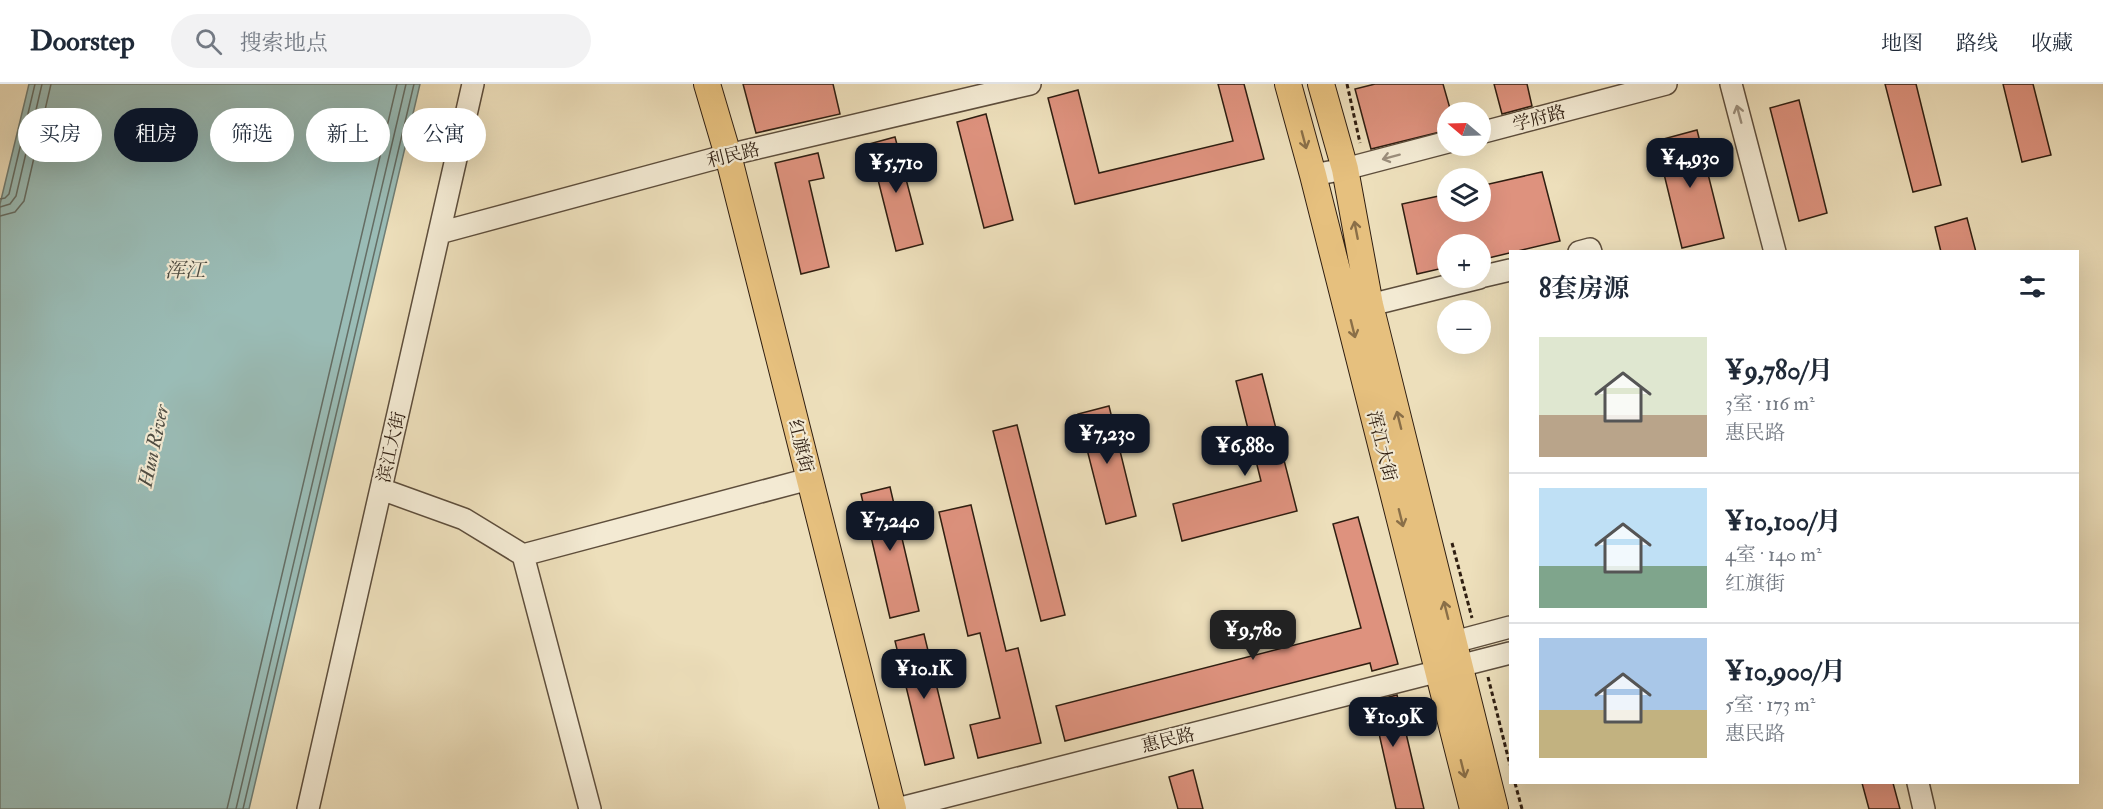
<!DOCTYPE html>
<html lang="zh">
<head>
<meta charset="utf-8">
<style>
	:root { --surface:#fff; --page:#f2f2f3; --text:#1f2937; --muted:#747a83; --line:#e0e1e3; --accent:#111827 }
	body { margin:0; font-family:"IM FELL Double Pica","Noto Serif SC",serif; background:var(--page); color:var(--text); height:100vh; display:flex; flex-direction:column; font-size:22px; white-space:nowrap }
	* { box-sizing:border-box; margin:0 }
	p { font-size:20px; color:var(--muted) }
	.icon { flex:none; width:33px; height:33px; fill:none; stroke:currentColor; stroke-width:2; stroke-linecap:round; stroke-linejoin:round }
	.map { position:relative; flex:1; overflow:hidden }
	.details { position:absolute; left:1509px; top:166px; width:570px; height:534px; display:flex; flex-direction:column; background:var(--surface); border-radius:0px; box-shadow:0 6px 24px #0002 }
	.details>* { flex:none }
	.banner { position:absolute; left:18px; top:24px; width:570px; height:54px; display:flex; gap:12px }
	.needle { width:39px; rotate:289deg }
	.fabs { position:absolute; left:1437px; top:18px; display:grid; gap:12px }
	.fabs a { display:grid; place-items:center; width:54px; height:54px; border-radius:50%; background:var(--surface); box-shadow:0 6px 24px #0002; font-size:30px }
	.price { position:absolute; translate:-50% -51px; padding:0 14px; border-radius:12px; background:var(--accent); color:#fff; font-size:20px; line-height:39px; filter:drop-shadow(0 2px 3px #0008) }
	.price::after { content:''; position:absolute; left:50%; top:36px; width:18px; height:14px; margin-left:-9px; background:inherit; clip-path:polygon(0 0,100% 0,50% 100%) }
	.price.current { background:#222; color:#fff }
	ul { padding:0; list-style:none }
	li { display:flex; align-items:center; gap:18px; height:150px; padding:0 30px }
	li+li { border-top:2px solid var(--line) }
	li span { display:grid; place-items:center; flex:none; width:168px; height:120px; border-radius:0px; color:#555 }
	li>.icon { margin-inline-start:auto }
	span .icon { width:72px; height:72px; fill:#fffc; stroke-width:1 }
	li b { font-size:26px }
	h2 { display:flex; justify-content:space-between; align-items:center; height:72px; padding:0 30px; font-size:26px }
	.pill { padding:0 21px; border-radius:27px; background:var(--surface); box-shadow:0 6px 24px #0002; font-size:21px; line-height:54px }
	.pill.current { background:var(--accent); color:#fff }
	header { display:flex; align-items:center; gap:36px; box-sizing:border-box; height:84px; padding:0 30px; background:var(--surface); border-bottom:2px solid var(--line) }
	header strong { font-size:28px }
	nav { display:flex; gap:33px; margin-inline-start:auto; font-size:21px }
	.search { width:420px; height:54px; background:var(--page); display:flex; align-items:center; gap:15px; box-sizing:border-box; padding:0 21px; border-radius:33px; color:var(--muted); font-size:22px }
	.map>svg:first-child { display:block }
	.water { fill:#9abcb6; stroke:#6f7d74; stroke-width:1.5 }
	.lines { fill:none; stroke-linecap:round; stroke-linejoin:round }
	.shore { stroke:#646d64; stroke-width:1.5 }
	.building { fill:#de927e; stroke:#2f1e11; stroke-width:1.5 }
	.minor-casing { stroke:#5e4e3c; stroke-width:24 }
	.major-casing { stroke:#2f1e11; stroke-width:28 }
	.path { stroke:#2f1e11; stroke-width:3; stroke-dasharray:4.5 3; stroke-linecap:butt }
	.minor { stroke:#f3ead3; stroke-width:21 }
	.major { stroke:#e6c07e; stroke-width:26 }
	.oneway { stroke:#9b8e7c }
	.oneway2 { stroke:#8a6f48 }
	.labels { text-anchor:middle; stroke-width:4.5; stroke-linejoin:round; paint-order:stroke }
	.street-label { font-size:18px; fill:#2f1e11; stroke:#f3ead3 }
	.water-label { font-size:20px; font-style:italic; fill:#4f4d43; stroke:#f3ead3 }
</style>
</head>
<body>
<header>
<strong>Doorstep</strong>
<div class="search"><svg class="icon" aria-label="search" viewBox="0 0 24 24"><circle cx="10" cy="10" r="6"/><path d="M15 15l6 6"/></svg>搜索地点</div>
<nav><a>地图</a><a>路线</a><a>收藏</a></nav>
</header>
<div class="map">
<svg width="2103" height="725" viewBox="0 0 2103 725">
	<rect width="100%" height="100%" fill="#eddfbb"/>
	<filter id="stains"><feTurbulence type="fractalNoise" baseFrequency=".00333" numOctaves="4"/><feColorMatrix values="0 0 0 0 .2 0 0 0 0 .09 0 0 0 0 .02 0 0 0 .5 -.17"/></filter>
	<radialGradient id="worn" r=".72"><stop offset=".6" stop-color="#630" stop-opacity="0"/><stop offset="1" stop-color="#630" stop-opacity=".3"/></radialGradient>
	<path class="water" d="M29,0h391l-171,725h-249v-605z"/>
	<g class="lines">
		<path class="shore" d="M0,115l5,-1 4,-4 26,-110
			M0,123l10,-3 6,-8 26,-112
			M0,132l15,-4 9,-11 27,-117
			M227,725l170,-725
			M236,725l170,-725
			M243,725l171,-725"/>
	</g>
	<path class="building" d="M743,0h90l7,30 -84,19z
		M1218,0h26l20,75 -189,45 -27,-106 30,-8 21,83 134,-32z
		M1375,0h68l8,28h-3v18l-77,19 -16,-60z
		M1494,0h33l5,22 -30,8z
		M1885,0h31l25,101 -28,7z
		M2003,0h30l18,71 -29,7z
		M1799,16l28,113 -28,8 -29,-113z
		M986,30l27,106 -29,8 -27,-106z
		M1697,46l27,108 -42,10 -26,-107z
		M895,53l28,107 -27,7 -27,-107z
		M818,69l6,25 -15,3 20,86 -28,7 -26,-111z
		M1542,88l18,69 -80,19v-16h-32v23l-31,7 -15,-70 46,-10v18h32v-26z
		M1967,134l9,34h-35l-6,-25z
		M1262,290l35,137 -115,30 -9,-37 88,-23 -25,-100z
		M1109,322l27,110 -30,8 -28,-110z
		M1017,341l48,190 -24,6 -48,-190z
		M890,403l29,124 -29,7 -29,-124z
		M971,421l35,146 12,-3 23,95 -63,15 -8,-33 30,-7 -20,-85 -12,3 -29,-124z
		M1358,433l40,147 -26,7 -2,-8 -305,78 -9,-35 305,-78 -28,-104z
		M924,550l30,124 -29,7 -30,-124z
		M1397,611l16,68 11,46h-28l-18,-80 -19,4 -6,-27z
		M1193,686l10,39h-25l-9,-32z
		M1862,699h31l7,26h-31z"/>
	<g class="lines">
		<defs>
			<path id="minor" d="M1731,0l44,168
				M1480,49l186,-49
				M1313,91l32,-6 103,-27
				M439,149l289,-78 302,-71
				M1579,168l11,-3 1,3
				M1480,193l30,-7
				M1370,221l109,-27
				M381,405l83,30 59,36 286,-76
				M523,471l67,254
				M1446,573l8,-15 56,-15
				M1918,699l6,26
				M308,725l165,-725
				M897,725l613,-156"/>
			<path id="major" d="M707,0l21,71 165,654
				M1288,0l25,91 160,634
				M1321,0l24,85 25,136 125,504"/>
		</defs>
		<use href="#minor" class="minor-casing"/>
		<use href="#major" class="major-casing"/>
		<path class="path" d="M1347,0l13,59
			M1452,459l20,75
			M1488,593l22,88
			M1515,699l7,26"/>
		<use href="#minor" class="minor"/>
		<use href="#major" class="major"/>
	</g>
	<defs><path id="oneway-shaft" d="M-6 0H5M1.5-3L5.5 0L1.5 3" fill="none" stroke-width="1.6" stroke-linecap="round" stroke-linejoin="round" transform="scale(1.5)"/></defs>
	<g class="oneway">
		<use href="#oneway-shaft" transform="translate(1739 30) rotate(-105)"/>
		<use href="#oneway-shaft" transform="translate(1391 73) rotate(165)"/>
	</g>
	<g class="oneway2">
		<use href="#oneway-shaft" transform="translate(1304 56) rotate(75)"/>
		<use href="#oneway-shaft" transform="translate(1356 146) rotate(-101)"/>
		<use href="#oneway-shaft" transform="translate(1353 245) rotate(76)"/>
		<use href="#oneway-shaft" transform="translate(1399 336) rotate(-104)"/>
		<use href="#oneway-shaft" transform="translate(1401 434) rotate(76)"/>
		<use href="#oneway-shaft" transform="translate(1446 526) rotate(-104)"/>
		<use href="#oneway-shaft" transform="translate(1463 685) rotate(76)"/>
	</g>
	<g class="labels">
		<g class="street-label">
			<text transform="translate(1539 34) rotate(-15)" y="6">学府路</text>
			<text transform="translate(733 71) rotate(-14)" y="6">利民路</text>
			<text transform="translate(801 362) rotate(76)" y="6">红旗街</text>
			<text transform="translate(1382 362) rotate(76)" y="6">浑江大街</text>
			<text transform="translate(391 363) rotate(-77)" y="6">滨江大街</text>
			<text transform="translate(1168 656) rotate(-14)" y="6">惠民路</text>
		</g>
		<g class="water-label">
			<text x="185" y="193">浑江</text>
			<text transform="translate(153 362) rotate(-78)" y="7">Hun River</text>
		</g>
	</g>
	<rect width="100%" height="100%" filter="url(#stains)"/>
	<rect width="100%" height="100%" fill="url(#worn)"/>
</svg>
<div class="fabs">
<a><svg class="needle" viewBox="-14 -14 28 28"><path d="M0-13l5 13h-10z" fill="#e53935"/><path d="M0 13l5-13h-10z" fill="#747a83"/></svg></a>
<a><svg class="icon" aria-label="layers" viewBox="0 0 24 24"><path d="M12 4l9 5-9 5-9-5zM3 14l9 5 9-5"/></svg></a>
<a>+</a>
<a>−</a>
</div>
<b class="price" style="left:1690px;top:105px">¥4,930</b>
<b class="price" style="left:896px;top:110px">¥5,710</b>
<b class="price" style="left:1107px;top:381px">¥7,230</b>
<b class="price" style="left:1245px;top:393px">¥6,880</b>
<b class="price" style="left:890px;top:468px">¥7,240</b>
<b class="price current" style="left:1253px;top:577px">¥9,780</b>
<b class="price" style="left:924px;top:616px">¥10.1K</b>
<b class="price" style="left:1393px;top:664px">¥10.9K</b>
<div class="banner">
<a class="pill">买房</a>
<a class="pill current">租房</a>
<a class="pill">筛选</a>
<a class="pill">新上</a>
<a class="pill">公寓</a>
</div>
<section class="details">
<h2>8套房源<svg class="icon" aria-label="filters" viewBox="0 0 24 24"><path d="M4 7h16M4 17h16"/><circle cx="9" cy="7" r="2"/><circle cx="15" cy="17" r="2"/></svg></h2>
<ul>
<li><span style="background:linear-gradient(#dfe7d0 65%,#b9a48a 0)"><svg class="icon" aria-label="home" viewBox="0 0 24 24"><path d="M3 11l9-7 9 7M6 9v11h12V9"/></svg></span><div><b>¥9,780/月</b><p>3室 · 116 m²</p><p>惠民路</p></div></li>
<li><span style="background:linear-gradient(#bfe0f5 65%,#7fa58c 0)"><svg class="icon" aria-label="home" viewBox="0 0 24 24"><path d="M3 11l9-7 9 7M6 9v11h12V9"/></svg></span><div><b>¥10,100/月</b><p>4室 · 140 m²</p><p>红旗街</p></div></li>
<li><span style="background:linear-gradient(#a9c7e8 60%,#c2b280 0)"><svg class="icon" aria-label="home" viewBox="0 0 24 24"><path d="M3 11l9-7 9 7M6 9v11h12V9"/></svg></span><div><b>¥10,900/月</b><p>5室 · 173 m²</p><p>惠民路</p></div></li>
</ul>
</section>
</div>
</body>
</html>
